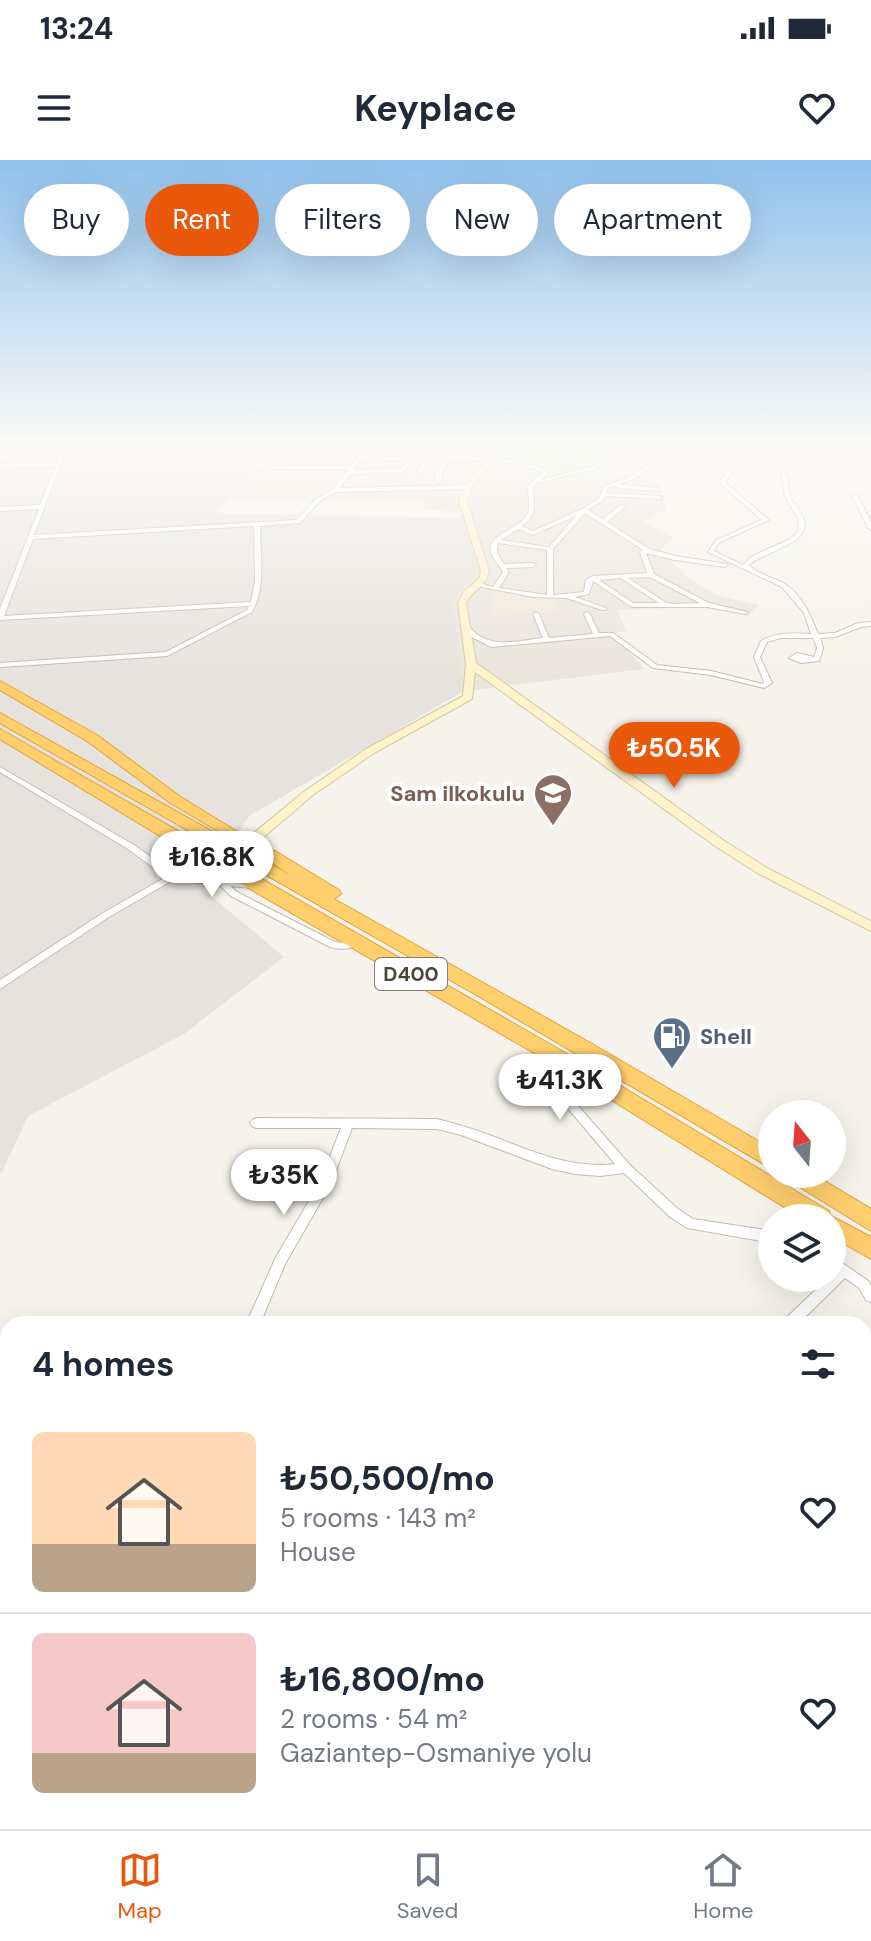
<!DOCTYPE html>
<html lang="en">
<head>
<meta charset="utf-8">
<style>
	:root { --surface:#fff; --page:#f6f6f7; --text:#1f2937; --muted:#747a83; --line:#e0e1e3; --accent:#ea580c }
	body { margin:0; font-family:"DM Sans",sans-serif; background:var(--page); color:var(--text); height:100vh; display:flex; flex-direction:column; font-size:30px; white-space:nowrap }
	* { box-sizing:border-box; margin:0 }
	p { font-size:26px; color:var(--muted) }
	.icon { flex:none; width:44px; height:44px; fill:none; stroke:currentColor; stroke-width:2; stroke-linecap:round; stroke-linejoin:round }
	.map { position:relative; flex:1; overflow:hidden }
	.sheet { position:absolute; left:0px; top:1156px; width:872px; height:514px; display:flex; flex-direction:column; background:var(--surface); border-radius:24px 24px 0 0; box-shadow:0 8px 32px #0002 }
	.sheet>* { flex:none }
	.hud { position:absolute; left:24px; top:24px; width:824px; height:72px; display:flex; gap:16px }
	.needle { width:52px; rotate:343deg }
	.fabs { position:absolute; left:758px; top:940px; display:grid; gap:16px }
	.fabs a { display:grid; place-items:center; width:88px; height:88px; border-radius:50%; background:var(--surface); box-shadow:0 8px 32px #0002; font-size:40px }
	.price { position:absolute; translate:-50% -68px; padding:0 18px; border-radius:28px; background:#fff; color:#222; font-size:26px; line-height:52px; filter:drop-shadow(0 2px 4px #0008) }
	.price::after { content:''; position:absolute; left:50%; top:48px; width:24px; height:18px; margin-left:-12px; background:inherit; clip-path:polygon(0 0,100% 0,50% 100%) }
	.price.selected { background:var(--accent); color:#fff }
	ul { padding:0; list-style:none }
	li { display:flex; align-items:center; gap:24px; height:200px; padding:0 32px }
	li+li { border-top:2px solid var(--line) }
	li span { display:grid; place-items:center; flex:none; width:224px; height:160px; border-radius:12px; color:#555 }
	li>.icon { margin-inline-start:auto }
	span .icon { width:96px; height:96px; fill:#fffc; stroke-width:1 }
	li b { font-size:34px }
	h2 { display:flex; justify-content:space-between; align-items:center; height:96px; padding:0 32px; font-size:34px }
	.chip { padding:0 28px; border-radius:36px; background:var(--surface); box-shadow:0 8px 32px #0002; font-size:28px; line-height:72px }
	.chip.selected { background:var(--accent); color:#fff }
	.status { display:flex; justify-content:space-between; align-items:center; height:56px; padding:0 40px; background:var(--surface); direction:ltr }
	.status svg { height:22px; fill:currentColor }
	header { display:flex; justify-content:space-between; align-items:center; height:104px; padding:0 32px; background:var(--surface); font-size:36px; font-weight:700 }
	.dock { display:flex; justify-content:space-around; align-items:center; height:112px; border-top:2px solid var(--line); background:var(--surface); font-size:22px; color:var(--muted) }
	.dock a { display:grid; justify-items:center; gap:4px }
	.dock .selected { color:var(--accent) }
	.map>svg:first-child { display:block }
	.residential { fill:#eae5da }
	.industrial { fill:#e6e2dd }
	.education { fill:#efe8d6 }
	.green { fill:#d2eab5 }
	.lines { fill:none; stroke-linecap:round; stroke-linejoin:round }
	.street-casing { stroke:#c2bbae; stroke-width:2 }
	.secondary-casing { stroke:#d6c79b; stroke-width:2 }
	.highway-casing { stroke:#e0a43c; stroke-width:2 }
	.street { fill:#fff; fill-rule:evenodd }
	.secondary { fill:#fff3cd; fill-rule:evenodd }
	.highway { fill:#ffcf6e; fill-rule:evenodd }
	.labels { text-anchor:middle; stroke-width:8; stroke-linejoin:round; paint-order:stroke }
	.shield { fill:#fff; stroke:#817c74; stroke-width:2 }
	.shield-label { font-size:20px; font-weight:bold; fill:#4b4439 }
	.education-label { font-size:22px; font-weight:bold; fill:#785e54; stroke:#fff; text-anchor:end }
	.service-label { font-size:22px; font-weight:bold; fill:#4e5e75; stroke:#fff; text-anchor:start }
</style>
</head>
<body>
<div class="status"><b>13:24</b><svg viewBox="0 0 49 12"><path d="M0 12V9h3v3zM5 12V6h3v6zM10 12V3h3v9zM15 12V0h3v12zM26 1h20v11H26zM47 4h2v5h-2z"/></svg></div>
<header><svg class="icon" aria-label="menu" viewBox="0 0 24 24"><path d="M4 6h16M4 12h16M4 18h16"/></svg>Keyplace<svg class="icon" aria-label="heart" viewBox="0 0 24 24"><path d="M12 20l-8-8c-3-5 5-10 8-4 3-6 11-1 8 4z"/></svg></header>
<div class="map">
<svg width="871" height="1669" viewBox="0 0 871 1669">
	<rect width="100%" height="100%" fill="#f6f3ec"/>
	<path class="residential" d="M300,285h240l-32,4 1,7 54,17 44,-3 25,5 28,10 7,24 -23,13 29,16 -13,12 28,28 28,17 43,10 -11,11 -41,-9 -90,3 9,21 -12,2 30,36 -180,22 -11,-90 16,-16 -8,-74 -37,-1v-8l-196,-2 24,-31h30z"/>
	<path class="industrial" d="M0,285h183l9,12 65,6 -40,50 246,5 15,54 -25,29 11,90 -215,125 -45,74 80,67 -100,77 -156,82 -28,60z"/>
	<path class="education" d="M493,432l59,2 8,17 -69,5z"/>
	<path class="green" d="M551,285l7,2 -3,8 16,3 -1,-6 3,-2 27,1 -6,15 -31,7 -54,-17 -1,-7z"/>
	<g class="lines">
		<defs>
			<path id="street" d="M63,285h5l-34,90 262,-15 21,-22 13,-6 19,-23h-76l-2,-3h80l11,-17 12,-4h9l-17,6 -3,5 47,2 2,-3 -36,-3 2,-2 136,10 35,10v2l-8,8 54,-14 11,-21h5l-12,23 -62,15 -4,4c1,19 5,27 -11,39l11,5 49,-22 17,-11 5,-12 24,-8 34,-21 40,-12h9l-45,14 -34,21 -13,4 37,4 2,1v2l-40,-3 -2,-3 -8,3 -2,5 53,3 2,1v2l-56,-3 -2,4 -15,10 15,9 18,-14h4v2l-18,15 42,27 27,7 51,8 1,1 -3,2 -50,-7 -29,-7 8,21 55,29 39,9 -3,2 -38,-7h-75l-39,-26 -4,13 -14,3 31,11v2h-4l-35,-12 -34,-1 -56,-11 -1,-1 3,-2 14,4 10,-15c-3,-5 -8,-11 -11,-17 -9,-22 29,-25 36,-42 3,-8 0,-18 -1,-26l16,-15 -29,-9 -61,-5 -3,4 39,5 -3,2 -37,-6 -7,9 -1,9 -3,2 -3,-2 1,-9 12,-15 -31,-2 -2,3 3,1v2h-6l-9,11 -52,2 -12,14 129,-3 3,2 -3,2 -132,3 -15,8 -21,23 -40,3c0,29 6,61 -8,86l-85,44 -167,11v-4l166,-11 81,-42 2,-4 -249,14v-11l39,-100 -39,2v-4l40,-2 16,-39 -56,2v-4l57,-1zM361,299l46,2 -7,8 -47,1zM585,353l58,37 -3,2 7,21 -54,3 -7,4 -2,12 -31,3v-46zM576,356l-27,31 -48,-7 17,-11 15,6zM254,366l1,55 -4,21 -247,14 29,-77zM498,383l49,7v45l-48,-7 10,-16 -3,-4 27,-1 3,-2 -3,-2 -29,1c-5,-7 -9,-13 -6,-21zM650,417l50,26 -26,1 -9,-2 -37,-24zM621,418l1,1 37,24h-26l-34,-23z
				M513,285h21l-33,4 -2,-1z
				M773,285l5,1 -36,14 -16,21 2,4 41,35 -49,22 -6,9 29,14 8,-8 8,-4 29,-13 7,-5 4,-5 -1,-12 -13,-22 -4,-22 5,-1c3,8 2,17 5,25 3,8 11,13 13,22 7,24 -41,32 -55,45 10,10 24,12 36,19 17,11 26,32 33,50l17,-1 23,-10 13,-1v4l-10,1 -26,10 -15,1 3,10 -4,13 -18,2 -12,-5 8,-5 17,4 3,-9 -4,-10h-32l-14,4 -7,15 12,26 -8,5 -53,-13 -58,-7 -43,-32 -119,11 -21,-11 -8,-11 5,-1c20,27 47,17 76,14l-10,-24 3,-2 3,2 10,24 44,-4 -9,-20 3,-2 3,2 9,19h14l44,32 54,6 52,13 1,-2 -10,-25 7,-16c15,-9 33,-8 50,-7l-7,-21 -22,-26 -74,-35 8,-12 46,-20 -38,-33 -4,-6 18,-23z
				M424,299l5,1 -9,14h-4z
				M855,334l3,2 13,26v8l-3,-2 -16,-32z
				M0,607l134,78 40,29 82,9 1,2 -1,2 -3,1 -23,-2 7,6 98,50 9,1 11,-4 5,3c-8,8 -20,8 -30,5l-99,-51 -12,-11 -46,-5 -64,37 -109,72v-9l103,-67 63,-36 -38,-28 -128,-77z
				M562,896l4,1 1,3 -9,19 1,5 71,81 48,44 15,10 79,12v12l-85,-15 -17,-11 -46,-44 -24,3 -25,-2 -23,-5 -91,-34 -24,-6 -85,-1 -21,56 -46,80 -25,60h-14l30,-67 44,-75 21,-54h-85l-4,-2 -2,-3 2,-3 4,-2 181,1c19,5 37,10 55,17 41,16 79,33 123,28l-66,-78 -1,-7 10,-22z
				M832,1096l35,24 4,5v17l-5,-2 -7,-12 -14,-10 -47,46h-16l2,-4 44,-42h4v-4l3,-3 -3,-2z
				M871,1224v16l-7,4v-16z
				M0,1334h8v14h-8z
				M8,1431v28l-2,6 -6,2v-28l2,-6z"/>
			<path id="secondary" d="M498,285h7l-32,41 -6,15 22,70c-3,15 -16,19 -23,32l10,60 247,177 44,28 104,53v10l-112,-57 -44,-28 -240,-174 -3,27 -98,54 -61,42 -60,51h-8l-2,-3 2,-3 60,-49 61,-42 97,-53 3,-32 -8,-61 6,-12 15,-12 2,-8 -22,-70 8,-17z"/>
			<path id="highway" d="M0,521l97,54 82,61 62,38 -8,5 -5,-2 -59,-35 -82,-61 -87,-51z
				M0,553l290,162 -29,-20 2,-4h12l64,39 2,4 -7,5 253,142 185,108v20l-294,-173 -478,-273z
				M0,569l569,326 260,156 2,5 40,21v22l-39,-22v-19h-30l-247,-153 -357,-206 -198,-120z
				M784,1014h29l58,35v22l-83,-51z"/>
		</defs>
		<use href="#street" class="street-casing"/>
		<use href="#secondary" class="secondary-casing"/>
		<use href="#highway" class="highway-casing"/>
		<use href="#street" class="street"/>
		<use href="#secondary" class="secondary"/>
		<use href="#highway" class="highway"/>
	</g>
	<linearGradient id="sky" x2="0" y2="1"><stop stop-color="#8fc1ec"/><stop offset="0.55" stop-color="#fbfaf6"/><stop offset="1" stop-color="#fbfaf6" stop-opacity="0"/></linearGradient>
	<rect width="871" height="519" fill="url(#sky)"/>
	<defs>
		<symbol id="school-pin" viewBox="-11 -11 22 30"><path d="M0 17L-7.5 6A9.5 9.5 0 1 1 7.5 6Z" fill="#8d6e63" stroke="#fff"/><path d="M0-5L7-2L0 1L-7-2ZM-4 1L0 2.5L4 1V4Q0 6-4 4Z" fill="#fff"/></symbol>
		<symbol id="fuel-pin" viewBox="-11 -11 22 30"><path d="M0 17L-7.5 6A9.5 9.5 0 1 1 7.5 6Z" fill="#5c6f8a" stroke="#fff"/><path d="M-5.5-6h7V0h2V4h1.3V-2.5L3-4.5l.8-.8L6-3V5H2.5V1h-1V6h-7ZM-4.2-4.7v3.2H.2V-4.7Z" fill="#fff"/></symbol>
	</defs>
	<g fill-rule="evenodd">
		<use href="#school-pin" x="531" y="611" width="44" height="60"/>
		<use href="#fuel-pin" x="650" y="854" width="44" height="60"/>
	</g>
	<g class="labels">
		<rect class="shield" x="375" y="798" width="72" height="32" rx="6"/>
		<g class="shield-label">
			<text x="411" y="821">D400</text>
		</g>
		<g class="education-label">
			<text x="525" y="641">Sam ilkokulu</text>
		</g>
		<g class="service-label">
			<text x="700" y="884">Shell</text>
		</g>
	</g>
</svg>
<div class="fabs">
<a><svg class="needle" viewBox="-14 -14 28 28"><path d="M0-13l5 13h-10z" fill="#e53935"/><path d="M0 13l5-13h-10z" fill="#747a83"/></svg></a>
<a><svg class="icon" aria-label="layers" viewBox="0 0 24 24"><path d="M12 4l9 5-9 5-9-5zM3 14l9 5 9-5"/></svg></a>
</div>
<b class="price selected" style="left:674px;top:630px">₺50.5K</b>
<b class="price" style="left:212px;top:739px">₺16.8K</b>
<b class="price" style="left:560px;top:962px">₺41.3K</b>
<b class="price" style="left:284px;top:1057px">₺35K</b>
<div class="hud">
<a class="chip">Buy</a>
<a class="chip selected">Rent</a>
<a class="chip">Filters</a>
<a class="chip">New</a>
<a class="chip">Apartment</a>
</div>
<section class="sheet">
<h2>4 homes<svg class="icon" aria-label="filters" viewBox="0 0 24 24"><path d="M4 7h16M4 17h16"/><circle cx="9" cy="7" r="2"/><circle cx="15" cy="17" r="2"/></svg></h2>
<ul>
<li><span style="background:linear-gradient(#ffd9b3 70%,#b9a48a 0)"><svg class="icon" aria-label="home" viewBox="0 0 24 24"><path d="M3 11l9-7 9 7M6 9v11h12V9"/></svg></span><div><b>₺50,500/mo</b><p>5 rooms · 143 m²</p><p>House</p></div><svg class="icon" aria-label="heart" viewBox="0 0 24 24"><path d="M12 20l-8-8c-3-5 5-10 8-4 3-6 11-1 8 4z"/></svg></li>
<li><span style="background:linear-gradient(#f6c9c9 75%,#b9a48a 0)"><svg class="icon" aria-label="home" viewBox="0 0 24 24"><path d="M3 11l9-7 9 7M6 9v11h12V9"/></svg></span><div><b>₺16,800/mo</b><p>2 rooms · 54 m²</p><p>Gaziantep-Osmaniye yolu</p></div><svg class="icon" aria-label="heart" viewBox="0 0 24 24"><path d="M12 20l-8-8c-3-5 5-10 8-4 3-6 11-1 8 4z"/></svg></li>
</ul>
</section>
</div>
<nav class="dock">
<a class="selected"><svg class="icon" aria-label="map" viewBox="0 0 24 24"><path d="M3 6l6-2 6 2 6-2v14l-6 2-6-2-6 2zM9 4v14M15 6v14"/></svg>Map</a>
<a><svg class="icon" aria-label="saved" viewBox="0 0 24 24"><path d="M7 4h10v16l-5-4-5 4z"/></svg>Saved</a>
<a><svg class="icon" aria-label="home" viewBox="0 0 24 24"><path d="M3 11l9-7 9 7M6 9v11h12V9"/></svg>Home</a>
</nav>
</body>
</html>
